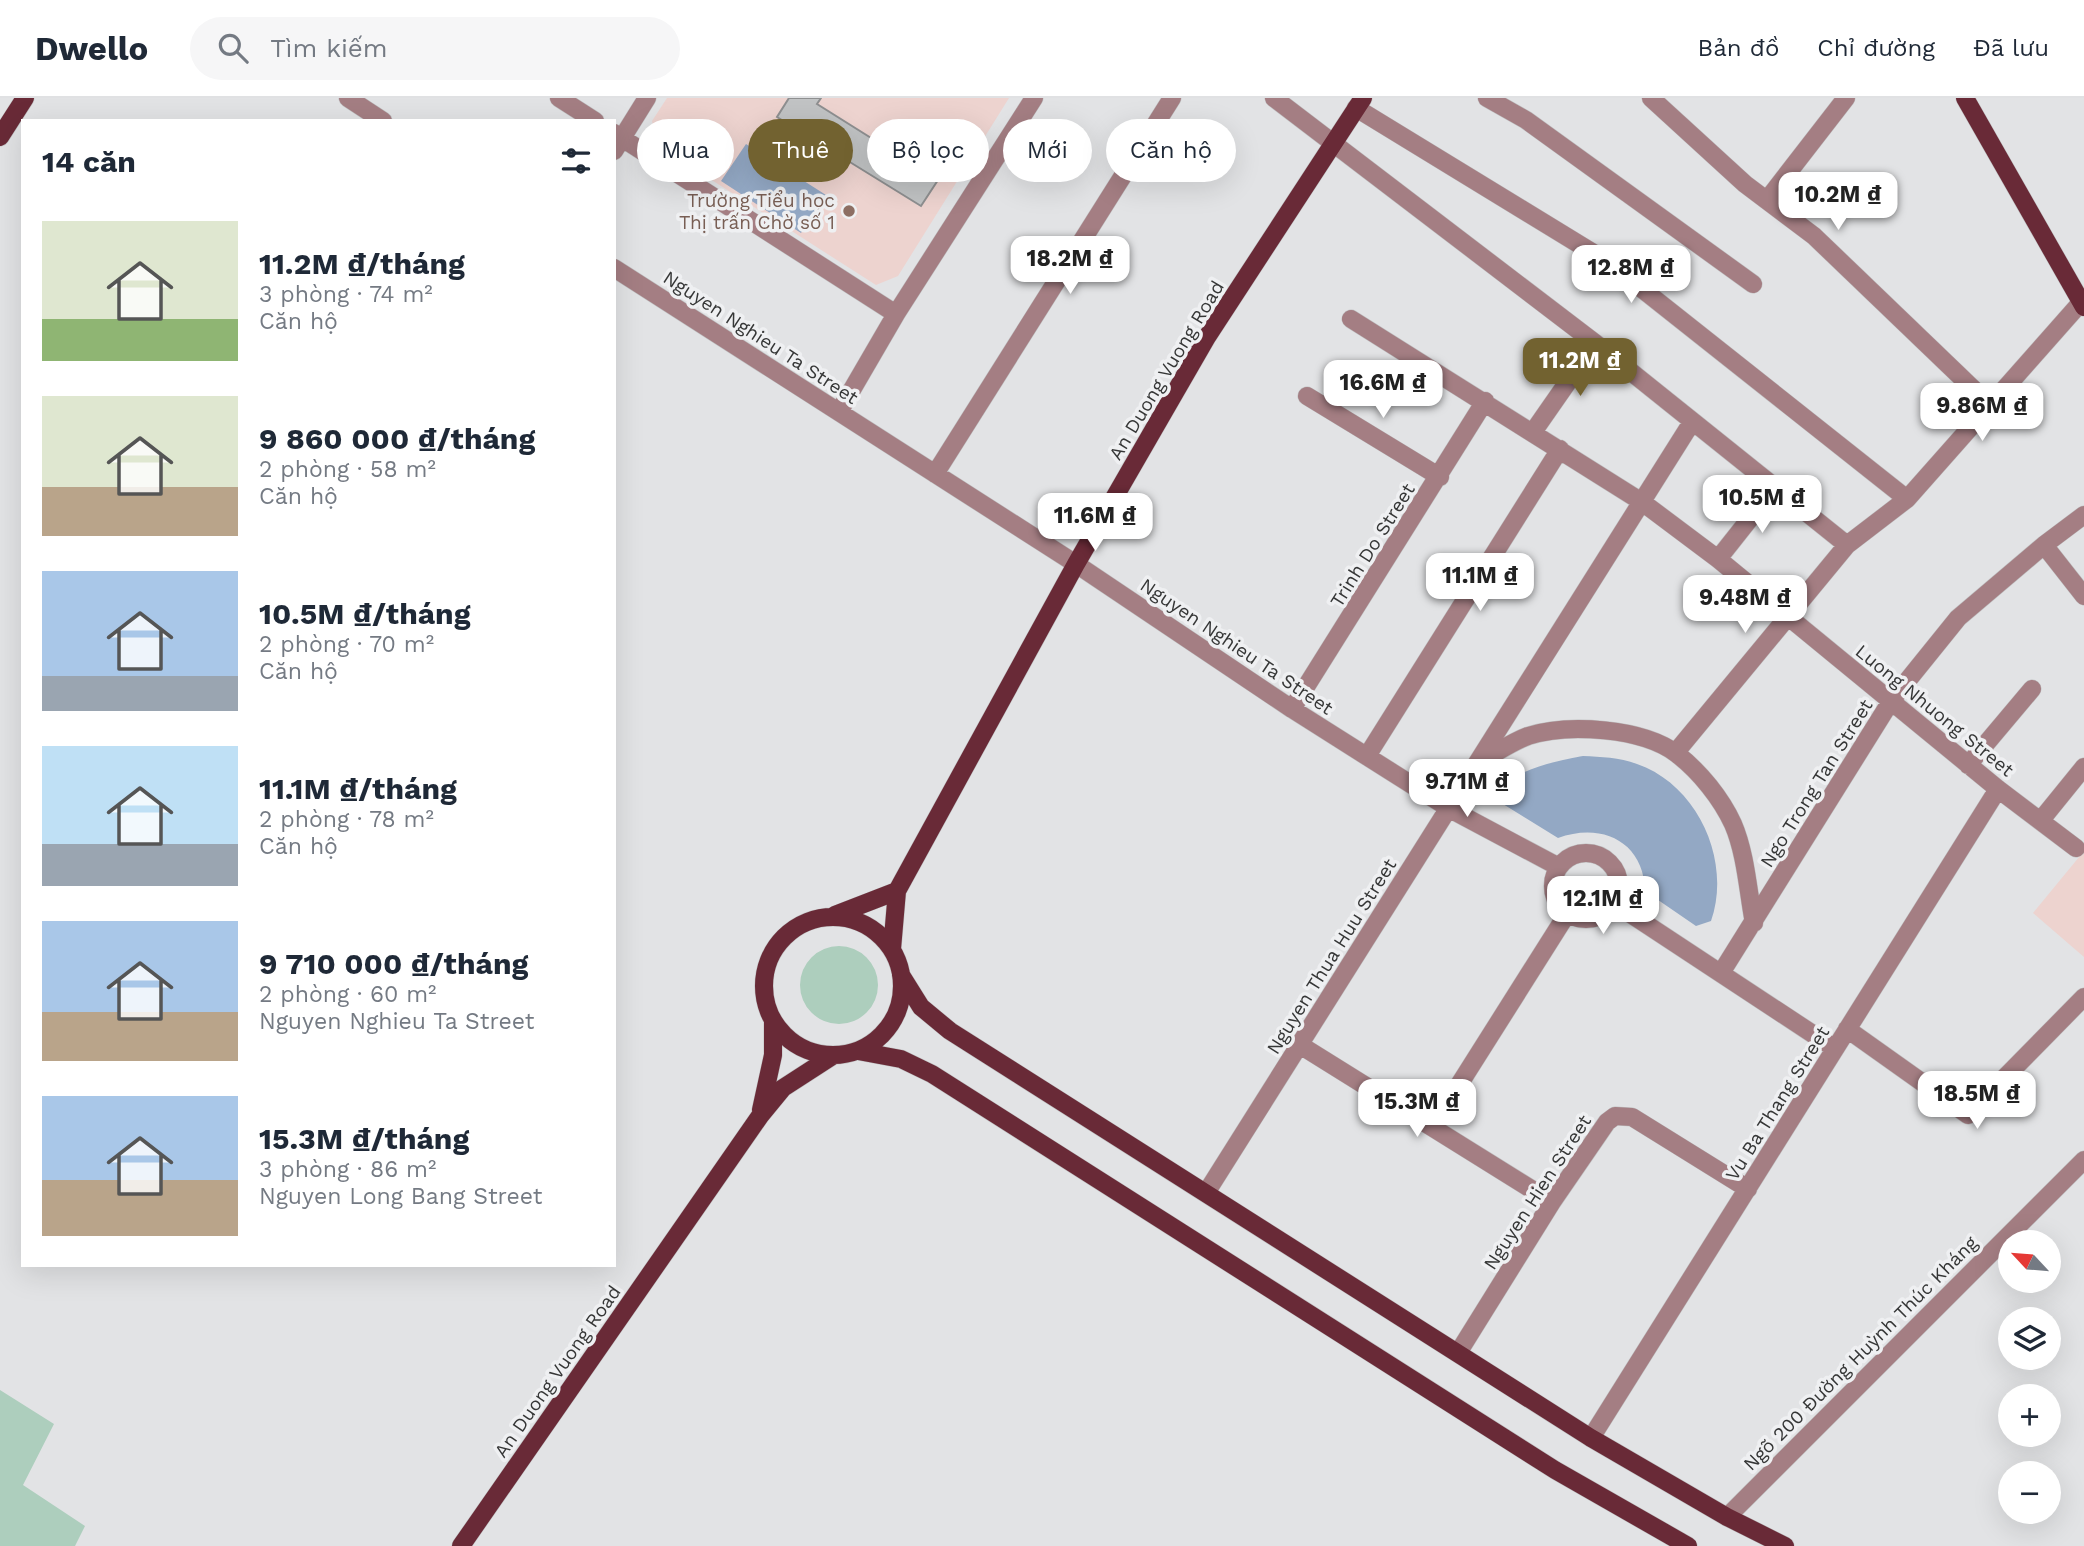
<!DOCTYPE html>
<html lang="vi">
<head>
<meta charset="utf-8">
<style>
	:root { --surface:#fff; --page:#f6f6f7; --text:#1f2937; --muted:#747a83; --line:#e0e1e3; --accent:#726230 }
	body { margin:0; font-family:"Work Sans",sans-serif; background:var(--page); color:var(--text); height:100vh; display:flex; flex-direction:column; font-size:26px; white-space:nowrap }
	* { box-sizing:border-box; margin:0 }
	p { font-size:23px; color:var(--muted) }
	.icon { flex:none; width:38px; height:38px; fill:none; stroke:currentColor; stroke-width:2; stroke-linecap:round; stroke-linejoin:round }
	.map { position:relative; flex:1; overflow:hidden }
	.panel { position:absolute; left:21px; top:21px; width:595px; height:1148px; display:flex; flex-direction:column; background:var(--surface); border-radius:0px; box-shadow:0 7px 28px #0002 }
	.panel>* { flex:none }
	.top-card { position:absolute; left:637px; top:21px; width:665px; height:63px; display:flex; gap:14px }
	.needle { width:46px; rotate:296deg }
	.fabs { position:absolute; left:1998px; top:1132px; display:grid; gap:14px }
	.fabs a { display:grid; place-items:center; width:63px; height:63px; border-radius:50%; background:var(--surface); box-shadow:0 7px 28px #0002; font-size:35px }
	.price { position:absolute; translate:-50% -60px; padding:0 16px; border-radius:14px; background:#fff; color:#222; font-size:23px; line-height:46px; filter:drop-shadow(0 2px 4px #0008) }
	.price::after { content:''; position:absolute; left:50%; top:42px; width:21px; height:16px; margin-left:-10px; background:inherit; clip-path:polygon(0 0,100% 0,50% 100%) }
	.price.current { background:var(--accent); color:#fff }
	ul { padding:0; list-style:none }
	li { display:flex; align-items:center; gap:21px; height:175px; padding:0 21px }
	li span { display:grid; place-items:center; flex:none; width:196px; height:140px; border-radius:0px; color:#555 }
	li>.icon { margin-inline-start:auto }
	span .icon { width:84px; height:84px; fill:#fffc; stroke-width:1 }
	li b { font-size:30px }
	h2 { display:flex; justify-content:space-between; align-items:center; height:84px; padding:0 21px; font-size:30px }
	.pill { padding:0 24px; border-radius:32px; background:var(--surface); box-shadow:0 7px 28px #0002; font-size:24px; line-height:63px }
	.pill.current { background:var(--accent); color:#fff }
	header { display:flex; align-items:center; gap:42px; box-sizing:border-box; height:98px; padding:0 35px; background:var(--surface); border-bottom:2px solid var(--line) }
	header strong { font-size:33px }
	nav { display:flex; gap:38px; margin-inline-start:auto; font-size:24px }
	.search { width:490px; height:63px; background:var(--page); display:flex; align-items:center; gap:18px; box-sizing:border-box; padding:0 24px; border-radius:38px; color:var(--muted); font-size:26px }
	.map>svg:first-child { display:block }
	.education { fill:#edd3cf }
	.green { fill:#adcebd }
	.water { fill:#93a8c4 }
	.building { fill:#c1c3c4; stroke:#8e8f90; stroke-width:2 }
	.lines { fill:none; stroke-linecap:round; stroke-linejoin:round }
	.minor-casing { stroke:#c0c1c2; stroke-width:19 }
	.major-casing { stroke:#c0c1c2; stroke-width:19 }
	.minor { stroke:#a47e83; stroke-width:18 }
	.major { stroke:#692a37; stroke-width:18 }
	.education-dot { fill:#8d6e63; stroke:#eff0f2; stroke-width:2.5 }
	.labels { text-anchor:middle; stroke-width:7; stroke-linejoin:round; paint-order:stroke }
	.education-label { font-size:19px; fill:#785e54; stroke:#eff0f2; text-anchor:end }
	.street-label { font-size:19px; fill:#363737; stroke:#eff0f2 }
</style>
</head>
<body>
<header>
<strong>Dwello</strong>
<div class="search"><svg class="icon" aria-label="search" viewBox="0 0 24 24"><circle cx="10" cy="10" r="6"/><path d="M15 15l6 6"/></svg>Tìm kiếm</div>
<nav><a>Bản đồ</a><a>Chỉ đường</a><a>Đã lưu</a></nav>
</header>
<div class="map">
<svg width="2084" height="1448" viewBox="0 0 2084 1448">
	<rect width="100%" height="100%" fill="#e2e3e5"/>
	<path class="education" d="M667,0h342l-111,178 -22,9 -219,-140 -5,-24z
		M2084,753v106l-51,-44z"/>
	<path class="green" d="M800 887a39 39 0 1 1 78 0a39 39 0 1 1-78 0Z
		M0,1292l54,34 -31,61 62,41 -10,20h-75z"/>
	<path class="water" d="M746,46l80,51 -25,38 -80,-52z
		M1583,658c18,1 36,1 54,8 61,21 95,97 74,157l-15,5 -51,-35c-1,-50 -44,-69 -87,-53l-55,-34c-13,-32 60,-44 80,-48z"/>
	<path class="building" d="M789,0h32l-4,6 121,76 -17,26 -144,-89z"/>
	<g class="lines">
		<defs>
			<path id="minor" d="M348,0l35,23
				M559,0l36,23
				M1274,0l321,245 252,202
				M1487,0l39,22 227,164
				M1651,0l94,86 69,52 176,169
				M1356,10l252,154 299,237
				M614,35l282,181
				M614,53l33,-53
				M1767,102l79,-102
				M614,170l462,296 216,145 158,100 109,58
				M1351,221l291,183 76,57 280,230 78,59
				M1307,298l133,81
				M839,314l57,-98 138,-216
				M1533,334l62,-89
				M935,376l237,-376
				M2044,447l40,51
				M1718,461l57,-72
				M1292,611l193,-308
				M1676,654l171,-207 60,-46 177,-200
				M1367,658l193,-307
				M1481,663c15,-8 31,-19 47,-25 40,-13 115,-8 149,18 23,18 44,44 56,70 13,30 15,68 21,99
				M1968,667l64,-76
				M2041,722l43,-53
				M1553 788a33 33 0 1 1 66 0a33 33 0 1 1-66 0Z
				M1614,805l220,145
				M1721,875l170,-272 67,-83 86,-73 40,-30
				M1847,931l121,86 116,-118
				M1300,947l252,157
				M1433,1028l134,-212
				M1206,1095l486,-771
				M1458,1255l94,-151 55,-80 8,-6 17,1 116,72
				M1591,1340l407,-649
				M1727,1419l357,-357"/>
			<path id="major" d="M1965,0l119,209
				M0,39l25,-39
				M835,817l62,-24
				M764 888a69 69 0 1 1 138 0a69 69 0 1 1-138 0Z
				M892,851l5,-58 179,-327 131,-227 156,-239
				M901,877l20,32 29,24 641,407 136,79 58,29
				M858,953l43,8 31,15 623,396 133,76
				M761,1012l12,-55v-33
				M461,1448l299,-430 23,-28 51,-33"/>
		</defs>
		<use href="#minor" class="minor-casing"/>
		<use href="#major" class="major-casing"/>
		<use href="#minor" class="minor"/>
		<use href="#major" class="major"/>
	</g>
	<circle class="education-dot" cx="849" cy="113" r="7"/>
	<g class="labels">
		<g class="education-label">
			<text x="835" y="109">Trường Tiểu học<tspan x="835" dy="22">Thị trấn Chờ số 1</tspan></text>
		</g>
		<g class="street-label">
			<text transform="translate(761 239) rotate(33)" y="7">Nguyen Nghieu Ta Street</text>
			<text transform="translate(1166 272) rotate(-59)" y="7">An Duong Vuong Road</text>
			<text transform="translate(1372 447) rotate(-58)" y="7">Trinh Do Street</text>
			<text transform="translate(1237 548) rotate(34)" y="7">Nguyen Nghieu Ta Street</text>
			<text transform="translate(1935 612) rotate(39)" y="7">Luong Nhuong Street</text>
			<text transform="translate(1816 685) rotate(-58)" y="7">Ngo Trong Tan Street</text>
			<text transform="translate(1331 858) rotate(-58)" y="7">Nguyen Thua Huu Street</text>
			<text transform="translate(1777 1005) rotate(-58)" y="7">Vu Ba Thang Street</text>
			<text transform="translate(1537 1094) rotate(-57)" y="7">Nguyen Hien Street</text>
			<text transform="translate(1860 1255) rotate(-45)" y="7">Ngõ 200 Đường Huỳnh Thúc Kháng</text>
			<text transform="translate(557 1273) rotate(-55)" y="7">An Duong Vuong Road</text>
		</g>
	</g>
</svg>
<div class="fabs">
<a><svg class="needle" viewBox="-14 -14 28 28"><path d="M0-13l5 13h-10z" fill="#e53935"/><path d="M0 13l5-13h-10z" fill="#747a83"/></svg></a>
<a><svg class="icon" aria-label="layers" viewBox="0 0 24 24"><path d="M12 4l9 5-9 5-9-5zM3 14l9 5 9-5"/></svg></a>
<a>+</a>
<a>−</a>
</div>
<b class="price" style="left:1838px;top:134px">10.2M ₫</b>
<b class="price" style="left:1070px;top:198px">18.2M ₫</b>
<b class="price" style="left:1631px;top:207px">12.8M ₫</b>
<b class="price current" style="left:1580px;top:300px">11.2M ₫</b>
<b class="price" style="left:1383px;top:322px">16.6M ₫</b>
<b class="price" style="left:1982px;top:345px">9.86M ₫</b>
<b class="price" style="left:1762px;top:437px">10.5M ₫</b>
<b class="price" style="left:1095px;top:455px">11.6M ₫</b>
<b class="price" style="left:1480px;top:515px">11.1M ₫</b>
<b class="price" style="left:1745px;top:537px">9.48M ₫</b>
<b class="price" style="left:1467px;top:721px">9.71M ₫</b>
<b class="price" style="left:1603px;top:838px">12.1M ₫</b>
<b class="price" style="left:1977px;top:1033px">18.5M ₫</b>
<b class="price" style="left:1417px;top:1041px">15.3M ₫</b>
<div class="top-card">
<a class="pill">Mua</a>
<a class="pill current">Thuê</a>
<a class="pill">Bộ lọc</a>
<a class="pill">Mới</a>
<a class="pill">Căn hộ</a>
</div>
<section class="panel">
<h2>14 căn<svg class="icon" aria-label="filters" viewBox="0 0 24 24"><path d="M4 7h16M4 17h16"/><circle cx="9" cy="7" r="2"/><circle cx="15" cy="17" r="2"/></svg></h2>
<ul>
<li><span style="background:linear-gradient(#dfe7d0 70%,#8fb573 0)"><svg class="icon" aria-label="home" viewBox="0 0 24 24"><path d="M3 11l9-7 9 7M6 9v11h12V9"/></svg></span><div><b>11.2M ₫/tháng</b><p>3 phòng · 74 m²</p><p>Căn hộ</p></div></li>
<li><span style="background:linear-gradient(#dfe7d0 65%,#b9a48a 0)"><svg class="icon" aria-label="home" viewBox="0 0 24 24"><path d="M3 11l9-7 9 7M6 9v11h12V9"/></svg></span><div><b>9 860 000 ₫/tháng</b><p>2 phòng · 58 m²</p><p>Căn hộ</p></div></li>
<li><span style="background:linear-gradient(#a9c7e8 75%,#9aa5b1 0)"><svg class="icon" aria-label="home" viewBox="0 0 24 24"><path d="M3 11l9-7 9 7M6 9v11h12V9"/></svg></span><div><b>10.5M ₫/tháng</b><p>2 phòng · 70 m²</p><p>Căn hộ</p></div></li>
<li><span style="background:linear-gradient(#bfe0f5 70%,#9aa5b1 0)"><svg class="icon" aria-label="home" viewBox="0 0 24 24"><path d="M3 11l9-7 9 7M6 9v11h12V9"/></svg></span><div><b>11.1M ₫/tháng</b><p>2 phòng · 78 m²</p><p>Căn hộ</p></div></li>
<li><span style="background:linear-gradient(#a9c7e8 65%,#b9a48a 0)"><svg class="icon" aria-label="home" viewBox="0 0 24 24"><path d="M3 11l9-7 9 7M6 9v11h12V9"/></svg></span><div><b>9 710 000 ₫/tháng</b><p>2 phòng · 60 m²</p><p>Nguyen Nghieu Ta Street</p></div></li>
<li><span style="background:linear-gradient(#a9c7e8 60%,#b9a48a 0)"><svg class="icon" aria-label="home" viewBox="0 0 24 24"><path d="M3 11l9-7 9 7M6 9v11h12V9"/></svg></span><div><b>15.3M ₫/tháng</b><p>3 phòng · 86 m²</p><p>Nguyen Long Bang Street</p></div></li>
</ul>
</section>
</div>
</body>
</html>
